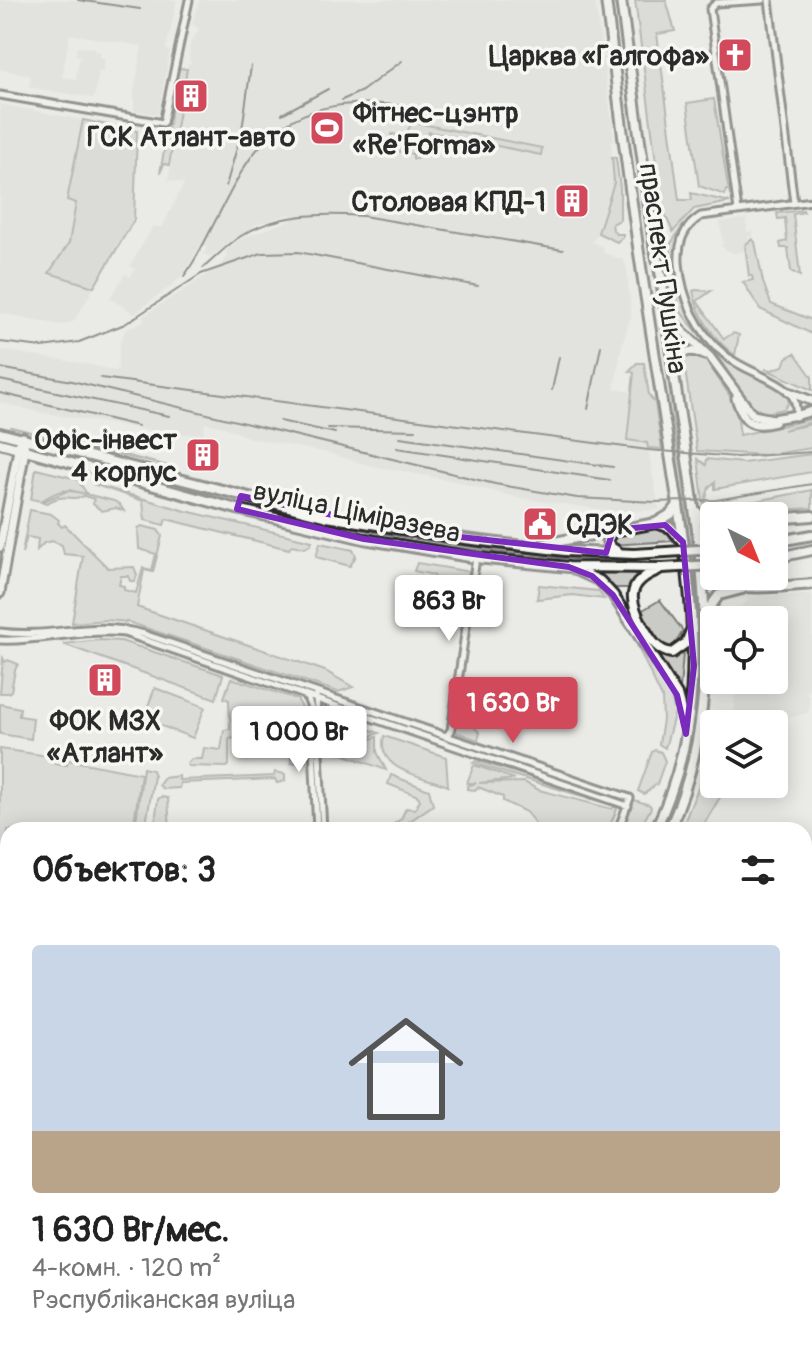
<!DOCTYPE html>
<html lang="ru">
<head>
<meta charset="utf-8">
<style>
	:root { --surface:#fff; --page:#f6f6f6; --text:#222; --muted:#767676; --accent:#d1495b }
	body { margin:0; font-family:Pangolin,sans-serif; background:var(--page); color:var(--text); height:100vh; display:flex; flex-direction:column; font-size:30px; white-space:nowrap }
	* { box-sizing:border-box; margin:0 }
	p { font-size:26px; color:var(--muted) }
	.icon { flex:none; width:44px; height:44px; fill:none; stroke:currentColor; stroke-width:2; stroke-linecap:round; stroke-linejoin:round }
	.map { position:relative; flex:1; overflow:hidden }
	.sheet { position:absolute; left:0px; top:822px; width:812px; height:536px; display:flex; flex-direction:column; background:var(--surface); border-radius:24px 24px 0 0; box-shadow:0 4px 20px #0003 }
	.sheet>* { flex:none }
	.needle { width:52px; rotate:137deg }
	.fabs { position:absolute; left:700px; top:502px; display:grid; gap:16px }
	.fabs a { display:grid; place-items:center; width:88px; height:88px; border-radius:8px; background:var(--surface); box-shadow:0 4px 20px #0003; font-size:40px }
	.price { position:absolute; translate:-50% -68px; padding:0 18px; border-radius:8px; background:#fff; color:#222; font-size:26px; line-height:52px; filter:drop-shadow(0 2px 4px #0008) }
	.price::after { content:''; position:absolute; left:50%; top:48px; width:24px; height:18px; margin-left:-12px; background:inherit; clip-path:polygon(0 0,100% 0,50% 100%) }
	.price.selected { background:var(--accent); color:#fff }
	ul { padding:0; list-style:none }
	li { display:grid; align-content:center; gap:16px; height:424px; padding:0 32px }
	li span { display:grid; place-items:center; height:248px; border-radius:8px; color:#555 }
	li>.icon { margin-inline-start:auto }
	span .icon { width:144px; height:144px; fill:#fffc; stroke-width:1 }
	li b { font-size:34px }
	h2 { display:flex; justify-content:space-between; align-items:center; height:96px; padding:0 32px; font-size:34px }
	.map>svg:first-child { display:block }
	.built { fill:#dadad6 }
	.green { fill:#cacac7; stroke:#7a7a79; stroke-width:2 }
	.water { fill:#a1a19e; stroke:#727270; stroke-width:2 }
	.lines { fill:none; stroke-linecap:round; stroke-linejoin:round }
	.minor-casing { stroke:#2b2b2b; stroke-width:11 }
	.tertiary-casing { stroke:#2b2b2b; stroke-width:13 }
	.secondary-casing { stroke:#2b2b2b; stroke-width:13 }
	.primary-casing { stroke:#2b2b2b; stroke-width:14 }
	.minor { stroke:#f6f6f2; stroke-width:5 }
	.tertiary { stroke:#f6f6f2; stroke-width:7 }
	.secondary { stroke:#f6f6f2; stroke-width:7 }
	.primary { stroke:#f6f6f2; stroke-width:8 }
	.rail { stroke:#2b2b2b; stroke-width:2 }
	.primary-bridge-casing { stroke:#2b2b2b; stroke-width:14; stroke-linecap:butt }
	.primary-bridge { stroke:#f6f6f2; stroke-width:8 }
	.marked { fill:none; stroke:#7b2cbf; stroke-width:6; stroke-linejoin:round }
	.labels { text-anchor:middle; stroke-width:7; stroke-linejoin:round; paint-order:stroke }
	.poi-label { font-size:28px; font-weight:bold; fill:#2b2b2b; stroke:#f6f6f2; text-anchor:end }
	.street-label { font-size:28px; fill:#2b2b2b; stroke:#f6f6f2 }
</style>
</head>
<body>
<div class="map">
<svg width="812" height="1358" viewBox="0 0 812 1358">
	<rect width="100%" height="100%" fill="#eaeae6"/>
	<filter id="ink" filterUnits="userSpaceOnUse"><feTurbulence type="fractalNoise" baseFrequency=".0125" numOctaves="2"/><feDisplacementMap in="SourceGraphic" scale="16" xChannelSelector="R" yChannelSelector="G"/><feConvolveMatrix kernelMatrix="1 2 1 2 8 2 1 2 1" color-interpolation-filters="sRGB"/></filter>
	<g filter="url(#ink)">
		<path class="built" d="M0,0h177l-11,50 4,1 -11,60 -3,3 -22,-3v-19l8,-46 -72,-12 -8,43 14,2 4,-23 -4,-1 1,-8 18,1v3l6,1 -1,5 5,2 -2,13h-4l-5,26 -65,-11 2,-11 -31,-7z
			M200,0h395l19,140 -3,4 3,39 -16,50 -6,9 11,5 1,6 20,7 3,10 4,46 -9,29 -8,44 19,3 -6,48 20,3 12,67 -46,1 -94,-13 -66,-17 -85,-16 -40,-12 -81,-16 -22,-10 -20,-4 -2,11h-31l-134,-22 -38,-10v-52l86,14 31,7 3,-28 6,-14 18,-7 -1,-6 73,-47 12,-12 -3,-6 17,-13 50,-18 -2,-6 -35,11 -45,32 -6,-3 3,-7 -6,-2 -18,29 -12,12 -37,28 -24,-16 15,-24 5,3 5,-8 -5,-3 23,-40 9,2 22,-45 -16,-3 20,-116h4l-3,-5 1,-15 9,-15 -7,-5z
			M0,104l137,27 -3,89 -60,101 -12,4 -62,-12z
			M746,219l1,13 5,-1v5l-4,1 2,13 -17,3 -7,-3 -5,-5 2,-1 -3,-22z
			M805,594l7,1v88l-7,11 4,2v16l-41,12h-29l-4,-4 -1,-40h40v-60h-42l4,-9 14,-13z
			M286,746l1,14 -48,3 -1,-14z"/>
		<path class="green" d="M615,0h3l28,216 29,189 14,132 11,70 1,53 -7,69 -9,38 -17,49 -4,-2c14,-50 31,-100 34,-153 3,-55 -10,-108 -16,-163 -17,-166 -45,-332 -67,-498z
			M635,0h31l9,31 -18,3 22,166h13l-1,-7 39,9 -36,7 -21,23 -11,-24z
			M179,68l8,1 -18,96 -5,-1 -4,9z
			M714,99l14,88 4,3 -2,6 -1,-6h-3l-1,5 -26,-9 -12,-83z
			M83,120l54,11 -3,89 -40,67 -45,-14 20,-30 7,-40 -9,-3z
			M412,122l130,26 -1,7 -112,-23c-3,11 -2,25 -16,27v-5l-24,-4 3,-16 13,2z
			M612,157l4,1 4,30v32l-8,4 1,6 3,4h7v3l-6,5 -19,-9 16,-50z
			M803,210l1,2 -11,2 7,62 -9,-5 -3,-23h-7l-1,-5 7,-2 -2,-23 -7,1 -1,-6z
			M683,225l2,2c-24,39 5,103 38,129 20,16 46,22 64,40l2,6 -5,7 -19,4 -14,-7 -33,-49 -39,-47 -9,-65z
			M752,239l3,3 8,40 8,22 41,16v14l-52,-25 -17,-27 10,-2 -1,-4h-3l-4,-31z
			M695,290l16,1 -14,10 27,38 9,-6 6,2 -4,20c-20,-13 -38,-41 -42,-64z
			M689,353l14,3 33,49 4,30 72,-16v3l-29,8 29,-6v24l-46,7 -69,-4 -13,-88v-7z
			M795,353l17,24v13l-47,-21 7,1 11,-4 3,-8z
			M637,363h7l5,32 6,8 7,46 -14,-1 -1,-5 -20,-3 7,-67 -5,-2z
			M11,427l165,41 -165,-38z
			M812,454v18l-97,17v-7l-6,5 -4,15 9,8v-5l42,-4 56,-11v18l-97,6 -11,-6 -6,-49 8,6 1,-6 36,4z
			M36,469l41,10 10,15c-23,-5 -24,-6 -46,7l-10,-2z
			M93,484l93,27 126,30 -1,3 -6,4 -13,-3 -3,4 -123,-30 -2,6 -19,-5 -2,-19z
			M69,490l45,11 5,3 5,7 -8,-3 -14,3 -9,-7 1,-5 -10,-3c-12,6 -18,-4 -37,7l-5,-1z
			M30,510l21,4 8,6 -1,3 4,4 3,-2 43,43 26,-1 3,8 -2,6h-5l-2,-5h-7l-2,9 5,1v4l12,3 7,-25 9,2 4,-16 -17,-5 -1,-21 4,-2 16,4 4,6 -9,36 -9,-2 -7,37 188,64 28,16 -15,5 -210,-70 -22,-2 -34,3 11,-67 -19,-2 -2,-9 -10,-4 -8,2 -7,7 1,-11 -11,-2 -5,16z
			M304,518c104,22 207,37 313,41l1,2c-107,-3 -210,-18 -315,-40z
			M657,528h9l6,13 -60,4 -1,-7 9,-6z
			M320,543l33,7 3,6 -6,10 -34,-9z
			M417,563l54,9 -2,20 -30,-4 2,-8 -7,-2v-3l-20,-4z
			M634,571l1,5 -6,12h-14l-20,-16z
			M539,585l59,6 6,8 -31,-4 -36,4z
			M660,600l23,31 -11,18 -10,-3 -21,-35z
			M626,622l48,75 2,11 -11,40 -6,-4 4,-24 -1,-22z
			M100,640l21,1 102,34 -7,24 -153,-55z
			M652,647l16,9 15,-2 -3,35z
			M3,658l2,4 3,-2 10,4 -3,6 -4,21 -3,2h-8z
			M231,678l66,21 7,12 2,51 -15,1 -1,-20 -28,-8 -33,4v26l-2,2 -39,-1 -1,-3 5,-4h10l2,-11 17,2 3,-20 6,-1 -1,-29 -5,-2z
			M155,688l50,19 -12,31 -50,-19z
			M460,696l15,21 -3,-7 9,1 -6,17 5,5 -2,7 -22,-8z
			M0,704l20,4 -1,8 14,2 -2,21 -31,-5z
			M337,718l42,15 -47,17 -8,-3 -1,-20z
			M384,736l62,21 2,29c-25,-10 -73,-15 -64,-50z
			M377,737v15l9,18 -52,-19z
			M0,749l49,7v6l18,3 1,-5 73,14 -8,56h-125v122l-8,6z
			M714,749v35h14l-24,40 1,6h-24z
			M655,750l6,2 4,9 -8,23 -13,10 -6,-3 14,-39z
			M476,761l96,28 39,16 -138,-42z
			M474,765l41,14 -36,4 45,-1 15,8 73,19 3,-3 2,3 -9,21h-72l-2,-8 -8,-10 -23,-11v-4l-25,-10 -3,3 -8,-1v-3l9,-3h-9z
			M143,768l9,2 2,6 -9,54h-10z
			M275,772l10,2v7l-8,2 -2,-4 -95,4 -1,5 -16,1 -4,-4 5,-7 15,-2v4l95,-4z
			M391,775l38,15 4,15 -36,25h-12l16,-11 5,-11 9,1 5,-9 -2,-4 -30,-12z
			M161,797l7,1 2,32h-16l4,-31z
			M631,799l19,6 1,3 -12,22h-23z
			M8,1331v19h169l-7,8h-165l-5,-10v-13z"/>
		<path class="water" d="M812,1188v98l-8,1v-97z
			M639,1350h63l-7,8h-59z"/>
		<g class="lines">
			<defs>
				<path id="minor" d="M769,0l25,203
					M0,95l163,28 26,-123
					M738,211l-28,-202 6,-6 47,-3
					M797,415c-1,-7 -1,-17 -8,-23 -18,-16 -45,-21 -64,-37 -28,-23 -43,-57 -46,-92 -1,-20 4,-36 22,-47l111,-15
					M0,632c53,7 91,-13 144,2l486,164 -12,32
					M0,640c42,2 83,-12 124,-7l504,173
					M302,694l5,4 4,10 6,122
					M316,695l7,135
					M320,722l8,-12 11,-3
					M446,737l5,-7 25,-172"/>
				<path id="tertiary" d="M666,311l8,12 36,34 43,58 20,4 24,-4
					M672,362c11,-11 18,-14 32,-7
					M789,392l23,9
					M736,398c8,23 13,31 39,24
					M795,416l17,-5"/>
				<path id="secondary" d="M0,547l19,-103
					M0,593l25,-143 -2,-13"/>
				<path id="primary" d="M606,0c13,104 25,208 42,312 9,56 17,112 26,168 19,119 37,237 -19,350
					M621,0l33,245 7,31c7,53 13,105 22,158 20,132 44,270 -14,396
					M0,433l327,84 138,22 100,12 69,3
					M0,443l237,66 127,30 112,19 93,9 93,1
					M696,511l7,9 11,3
					M774,519l38,-3
					M656,523l15,5 12,14
					M613,530l-6,11 4,6 9,6
					M774,542l38,-7
					M544,544l112,-21 15,-9 7,-9
					M774,558l38,-8
					M574,569l26,12 13,14 64,100 8,30
					M703,569c17,27 81,17 109,15
					M658,570c-33,13 -29,31 -14,58 7,12 13,23 28,25l14,-10 6,-15
					M706,613l13,-18 23,-6
					M804,980l8,-1
					M804,991l8,-1
					M0,1023h8
					M0,1034h8
					M189,1358l7,-8
					M204,1358l8,-8"/>
			</defs>
			<use href="#minor" class="minor-casing"/>
			<use href="#tertiary" class="tertiary-casing"/>
			<use href="#secondary" class="secondary-casing"/>
			<use href="#primary" class="primary-casing"/>
			<use href="#minor" class="minor"/>
			<use href="#tertiary" class="tertiary"/>
			<use href="#secondary" class="secondary"/>
			<use href="#primary" class="primary"/>
			<path class="rail" d="M78,0l62,9
				M342,100l20,-9 40,-30
				M282,114l46,-25
				M226,186l16,-56 9,-64
				M203,268c13,-11 24,-23 38,-32 36,-23 82,-23 122,-20l200,34
				M184,276c15,-20 24,-42 36,-64 12,-23 24,-49 42,-68 40,-44 100,-45 154,-36
				M0,342l42,5 37,-5 46,-18 76,-50 61,-21 36,-1 180,34
				M0,368l72,13 423,103 82,14 78,4 61,-2 96,-16
				M101,378l547,72 89,7 75,-5
				M0,380l169,36
				M552,390l7,-33
				M0,393l138,33
				M588,409l13,-63
				M280,421l55,12
				M328,428l88,2
				M400,437l213,30
				M397,448l213,32"/>
			<defs>
				<path id="primary-bridge" d="M634,554l80,-5
					M662,568l52,-3"/>
			</defs>
			<use href="#primary-bridge" class="primary-bridge-casing"/>
			<use href="#primary-bridge" class="primary-bridge"/>
		</g>
	</g>
	<path d="M0 0H812V1358H0ZM241,496l174,36 191,21 7,-23 52,-5 18,17 11,124 -8,68 -9,-39 -64,-100 -21,-19 -23,-9 -205,-28 -127,-30z" fill="#eaeae6" fill-opacity=".55" fill-rule="evenodd"/>
	<path class="marked" d="M241,496l174,36 191,21 7,-23 52,-5 18,17 11,124 -8,68 -9,-39 -64,-100 -21,-19 -23,-9 -205,-28 -127,-30z"/>
	<defs>
		<symbol id="church-square" viewBox="-11 -11 22 22"><rect x="-9" y="-9" width="18" height="18" rx="4" fill="#d1495b" stroke="#f6f6f2"/><path d="M-1.2-6h2.4v3.5h3.3v2.4h-3.3V6h-2.4V-.1h-3.3v-2.4h3.3Z" fill="#fff"/></symbol>
		<symbol id="building-square" viewBox="-11 -11 22 22"><rect x="-9" y="-9" width="18" height="18" rx="4" fill="#d1495b" stroke="#f6f6f2"/><path d="M-4-6H4V6H1V3H-1V6H-4ZM-2.5-4.3h1.7v1.8h-1.7ZM.8-4.3h1.7v1.8H.8ZM-2.5-1h1.7V.8h-1.7ZM.8-1h1.7V.8H.8Z" fill="#fff"/></symbol>
		<symbol id="stadium-square" viewBox="-11 -11 22 22"><rect x="-9" y="-9" width="18" height="18" rx="4" fill="#d1495b" stroke="#f6f6f2"/><path d="M0-5a6.5 5 0 1 0 0 10a6.5 5 0 1 0 0-10ZM-3.5-1.8h7v3.6h-7Z" fill="#fff"/></symbol>
		<symbol id="civic-square" viewBox="-11 -11 22 22"><rect x="-9" y="-9" width="18" height="18" rx="4" fill="#d1495b" stroke="#f6f6f2"/><path d="M-.6-6.5H3V-4.5H.6V-3L4-1V1h2V6H-6V1h2V-1L-.6-3ZM-1.2 2.5V6h2.4V2.5Z" fill="#fff"/></symbol>
	</defs>
	<g fill-rule="evenodd">
		<use href="#church-square" x="715" y="35" width="40" height="40"/>
		<use href="#building-square" x="171" y="76" width="40" height="40"/>
		<use href="#stadium-square" x="307" y="108" width="40" height="40"/>
		<use href="#building-square" x="552" y="181" width="40" height="40"/>
		<use href="#building-square" x="183" y="435" width="40" height="40"/>
		<use href="#civic-square" x="520" y="504" width="40" height="40"/>
		<use href="#building-square" x="85" y="660" width="40" height="40"/>
	</g>
	<g class="labels">
		<g class="poi-label">
			<text x="709" y="65">Царква «Галгофа»</text>
			<text x="353" y="122" text-anchor="start">Фітнес-цэнтр<tspan x="353" dy="32">«Re'Forma»</tspan></text>
			<text x="191" y="146" text-anchor="middle">ГСК Атлант-авто</text>
			<text x="546" y="211">Столовая КПД-1</text>
			<text x="177" y="449">Офіс-інвест<tspan x="177" dy="32">4 корпус</tspan></text>
			<text x="566" y="534" text-anchor="start">СДЭК</text>
			<text x="105" y="730" text-anchor="middle">ФОК МЗХ<tspan x="105" dy="32">«Атлант»</tspan></text>
		</g>
		<g class="street-label">
			<text transform="translate(664 268) rotate(82)" y="10">праспект Пушкіна</text>
			<text transform="translate(357 511) rotate(12)" y="10">вуліца Ціміразева</text>
		</g>
	</g>
</svg>
<div class="fabs">
<a><svg class="needle" viewBox="-14 -14 28 28"><path d="M0-13l5 13h-10z" fill="#e53935"/><path d="M0 13l5-13h-10z" fill="#767676"/></svg></a>
<a><svg class="icon" aria-label="locate" viewBox="0 0 24 24"><circle cx="12" cy="12" r="6"/><path d="M12 2v4M12 18v4M2 12h4M18 12h4"/></svg></a>
<a><svg class="icon" aria-label="layers" viewBox="0 0 24 24"><path d="M12 4l9 5-9 5-9-5zM3 14l9 5 9-5"/></svg></a>
</div>
<b class="price" style="left:449px;top:643px">863 Br</b>
<b class="price selected" style="left:513px;top:745px">1 630 Br</b>
<b class="price" style="left:299px;top:774px">1 000 Br</b>
<section class="sheet">
<h2>Объектов: 3<svg class="icon" aria-label="filters" viewBox="0 0 24 24"><path d="M4 7h16M4 17h16"/><circle cx="9" cy="7" r="2"/><circle cx="15" cy="17" r="2"/></svg></h2>
<ul>
<li><span style="background:linear-gradient(#c9d6e8 75%,#b9a48a 0)"><svg class="icon" aria-label="home" viewBox="0 0 24 24"><path d="M3 11l9-7 9 7M6 9v11h12V9"/></svg></span><div><b>1 630 Br/мес.</b><p>4-комн. · 120 m²</p><p>Рэспубліканская вуліца</p></div></li>
</ul>
</section>
</div>
</body>
</html>
